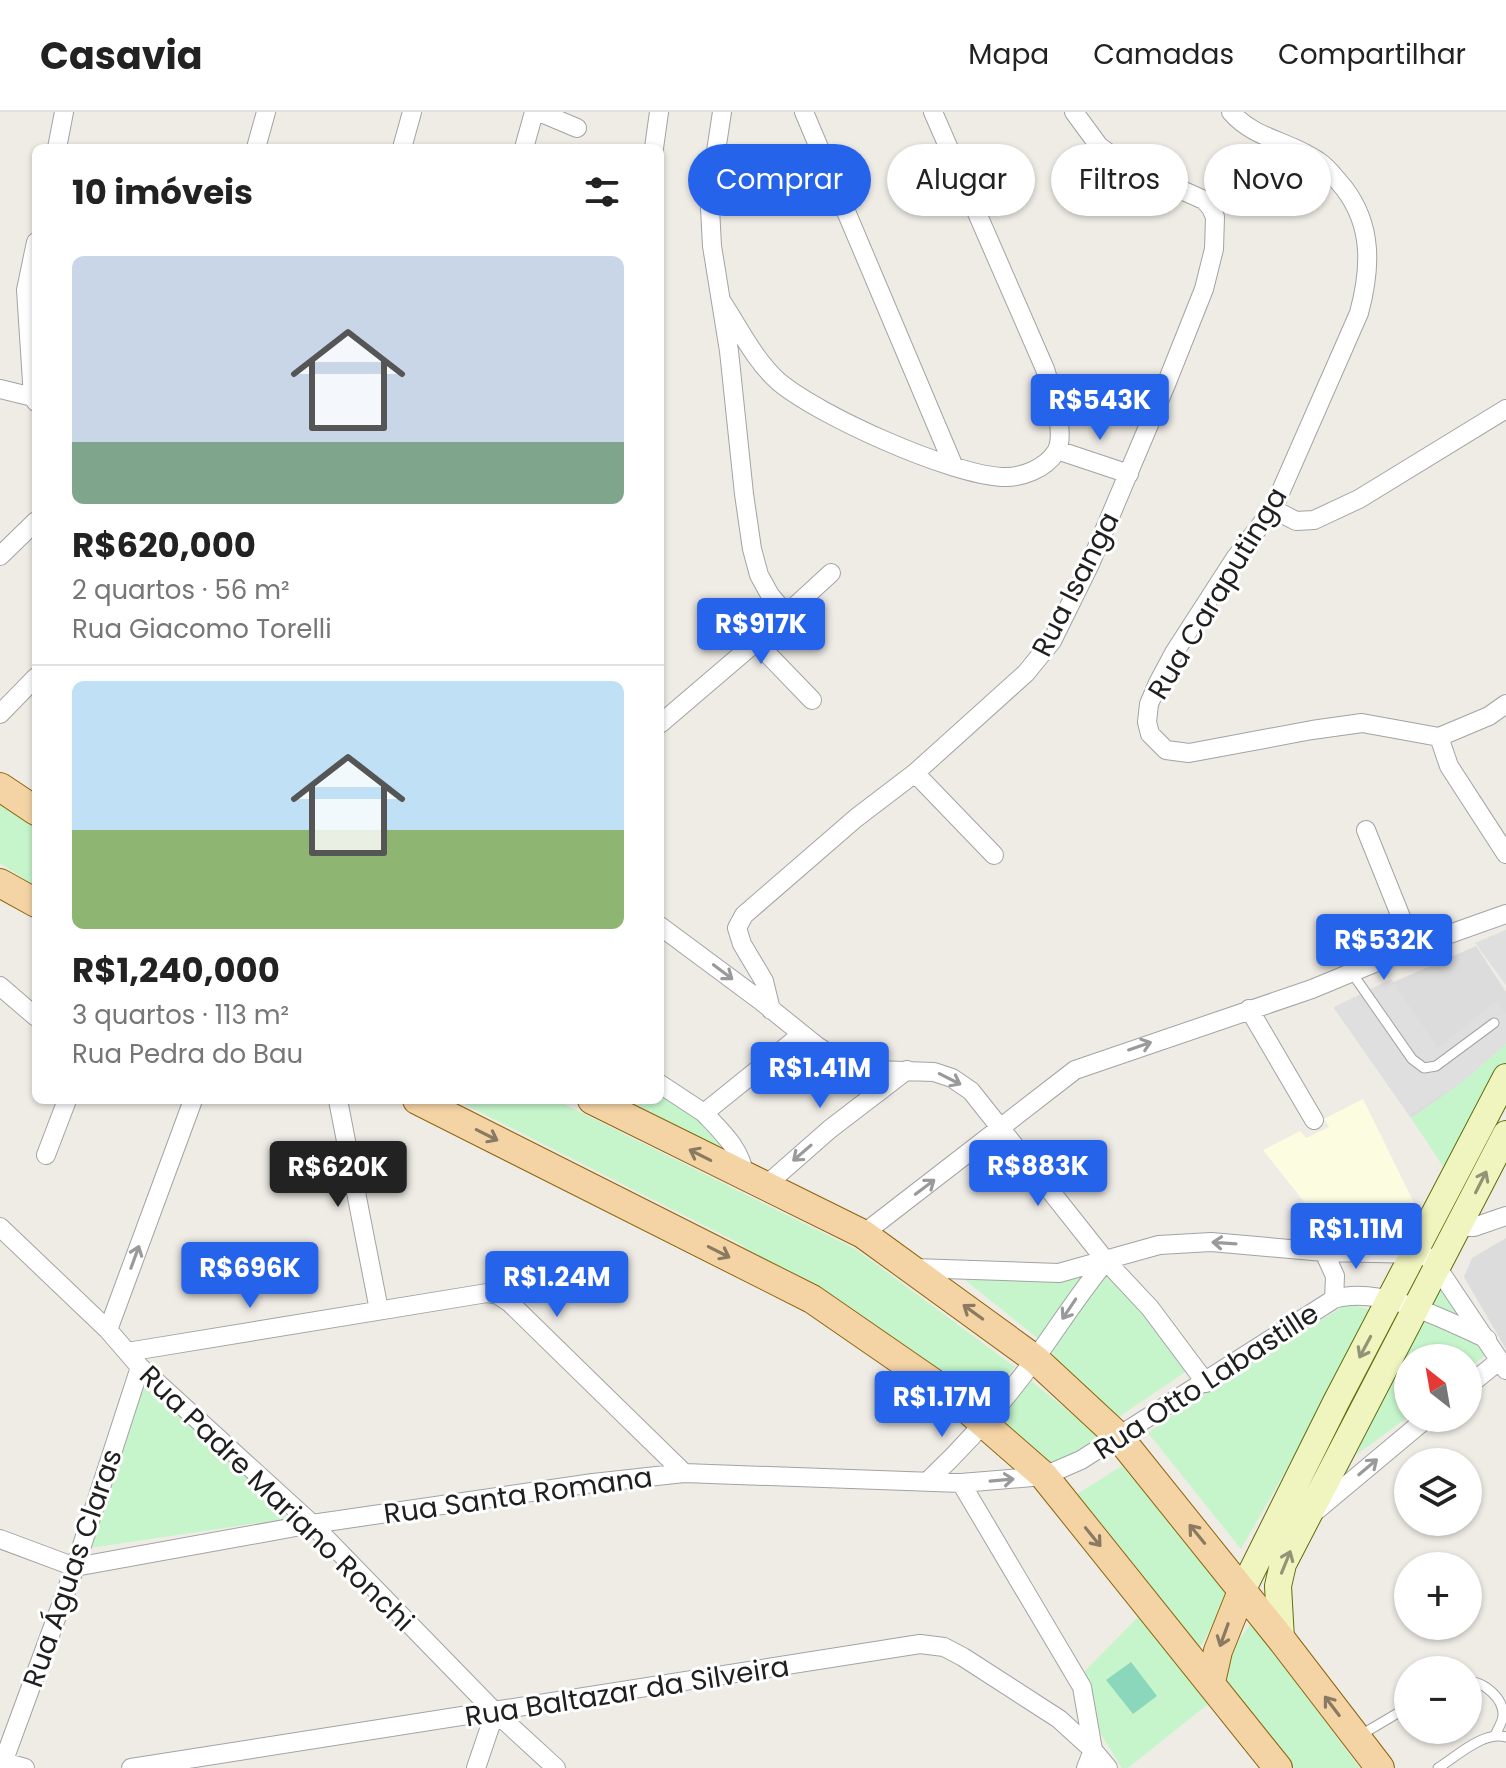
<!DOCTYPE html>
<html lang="pt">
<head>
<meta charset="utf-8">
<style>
	:root { --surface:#fff; --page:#f6f6f6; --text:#222; --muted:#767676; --line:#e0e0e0; --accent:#2563eb }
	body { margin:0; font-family:Poppins,sans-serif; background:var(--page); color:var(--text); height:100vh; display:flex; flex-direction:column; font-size:30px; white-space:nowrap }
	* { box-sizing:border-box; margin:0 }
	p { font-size:26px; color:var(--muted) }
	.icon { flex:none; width:44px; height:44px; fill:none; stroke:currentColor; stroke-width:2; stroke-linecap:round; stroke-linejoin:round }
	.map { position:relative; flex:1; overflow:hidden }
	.sheet { position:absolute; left:32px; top:32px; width:632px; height:960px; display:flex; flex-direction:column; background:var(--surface); border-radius:12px; box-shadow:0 2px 6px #0004 }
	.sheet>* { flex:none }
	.banner { position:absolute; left:688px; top:32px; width:698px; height:72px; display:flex; gap:16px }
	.needle { width:52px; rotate:329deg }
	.controls { position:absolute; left:1394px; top:1232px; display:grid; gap:16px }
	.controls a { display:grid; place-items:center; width:88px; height:88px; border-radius:50%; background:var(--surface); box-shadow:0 2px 6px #0004; font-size:40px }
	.price { position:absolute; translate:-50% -68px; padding:0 18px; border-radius:8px; background:var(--accent); color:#fff; font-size:26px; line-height:52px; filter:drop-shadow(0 2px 4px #0008) }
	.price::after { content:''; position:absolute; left:50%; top:48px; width:24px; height:18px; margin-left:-12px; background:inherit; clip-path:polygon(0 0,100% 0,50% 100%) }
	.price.on { background:#222; color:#fff }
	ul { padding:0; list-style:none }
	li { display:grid; align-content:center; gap:16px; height:424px; padding:0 40px }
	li+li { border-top:2px solid var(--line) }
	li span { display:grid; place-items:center; height:248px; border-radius:12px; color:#555 }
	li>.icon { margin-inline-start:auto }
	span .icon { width:144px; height:144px; fill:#fffc; stroke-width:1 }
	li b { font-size:34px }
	h2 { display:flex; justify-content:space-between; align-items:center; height:96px; padding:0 40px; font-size:34px }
	.chip { padding:0 28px; border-radius:36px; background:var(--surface); box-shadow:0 2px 6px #0004; font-size:28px; line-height:72px }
	.chip.on { background:var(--accent); color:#fff }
	header { display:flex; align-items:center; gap:48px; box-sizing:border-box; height:112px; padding:0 40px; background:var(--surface); border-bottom:2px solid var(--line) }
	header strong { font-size:38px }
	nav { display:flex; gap:44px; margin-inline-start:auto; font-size:28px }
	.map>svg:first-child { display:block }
	.residential { fill:#dddcdc }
	.education { fill:#fcfce1 }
	.park { fill:#c6f5cb }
	.pitch { fill:#8ad7bc }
	.parking { fill:#dfdfdf }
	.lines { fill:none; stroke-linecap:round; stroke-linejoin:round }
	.service-casing { stroke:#a3a3a3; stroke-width:11 }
	.minor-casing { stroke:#a3a3a3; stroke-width:20 }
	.secondary-casing { stroke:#606e0e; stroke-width:28 }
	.primary-casing { stroke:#8d660c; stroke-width:30 }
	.service { stroke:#fff; stroke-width:9 }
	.minor { stroke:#fff; stroke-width:18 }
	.secondary { stroke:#f0f4be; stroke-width:26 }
	.primary { stroke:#f4d4a5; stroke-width:28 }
	.oneway { stroke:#9a9a9a }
	.oneway2 { stroke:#8a7a62 }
	.oneway3 { stroke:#929476 }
	.labels { text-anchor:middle; stroke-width:6; stroke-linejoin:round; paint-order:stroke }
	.street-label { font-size:28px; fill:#1f1f1f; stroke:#fff }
</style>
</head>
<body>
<header>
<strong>Casavia</strong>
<nav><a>Mapa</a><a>Camadas</a><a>Compartilhar</a></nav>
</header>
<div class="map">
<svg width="1506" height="1656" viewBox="0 0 1506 1656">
	<rect width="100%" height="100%" fill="#efece6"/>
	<path class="residential" d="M1476,834l30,46v52l-53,46 -42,28 -77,-110z
		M1506,1126v111l-42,-72 8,-19z"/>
	<path class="education" d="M1363,987l54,110 -16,25 -70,2 -68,-86 37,-19 6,7 23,-11 -5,-8z"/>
	<path class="park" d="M0,686l36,25v64l-36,-24z
		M1506,932v23l-56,110 -39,-59 50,-35z
		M660,980l39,23 36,42 -107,-57h32z
		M456,988h100l301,150 158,117 -32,37 -81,-60 -169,-104z
		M959,1163l160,3 68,93 -73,49 -78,-83z
		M1440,1167l32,47 -49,-22z
		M1349,1191l27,9 -135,237 -93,-116 63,-46z
		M1421,1207l46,16 19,20 -18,14v-11h-60v59l-52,38z
		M143,1264l148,142 -201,30z
		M1026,1265l74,59 -52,32 -56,-51z
		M1122,1354l108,128 -33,59 -120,-159z
		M1141,1502l71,87 -84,67h-6l-23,-37 -14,-60z
		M1251,1511l109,145h-72l-73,-93z"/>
	<path class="pitch" d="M1131,1550l26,34 -24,18 -27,-34z"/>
	<path class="parking" d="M1506,818v55l-31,-42z
		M1391,867l47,69 58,-47 10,13v29l-45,40 -52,32 -75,-108z"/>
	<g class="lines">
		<defs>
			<path id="service" d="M1352,861l60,86 12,9 12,-2 58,-43
				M1468,1569c16,1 36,17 35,35 -1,7 -5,13 -8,19
				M1359,1624l49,-29
				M1438,1656c19,-12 45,-37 68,-31"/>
			<path id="minor" d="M539,0l38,16
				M722,0l-9,59 -3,37 2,38 17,105 15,143 8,55 7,26 11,20 16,19
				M804,0l150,355
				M1231,0c23,27 59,29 87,49 10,6 18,18 26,27 29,38 27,80 15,125l-86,196 -37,48 -62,96 -16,30 -9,21 -2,18 3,12 16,16 23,3 123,-23 50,-7 77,14 50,-21 17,-12
				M57,36l7,-36
				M256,36l10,-36
				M402,36l10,-36
				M524,36l10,-36
				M654,36l5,-36
				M36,130l-10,48 7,107 3,5
				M722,190c17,26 33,59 57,80 41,34 170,92 223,95 19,1 43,-8 54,-25 11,-19 -5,-63 -11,-83l-112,-257
				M0,277l33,8
				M1057,338l72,24
				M1273,397l23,12 18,-1 45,-21 147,-90
				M0,444l36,-35
				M756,530l56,58
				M0,602l36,-37
				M660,612l96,-82 75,-69
				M1439,625l10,29 57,88
				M915,661l79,82
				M1366,718l47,117
				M660,814l101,75 56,45 25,16 33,8 59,2 18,6 19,13 135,170 44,47 56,75
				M0,874l36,31
				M1249,897l65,111
				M771,898l-7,-29 -22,-37 -5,-16 7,-13 112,-97 59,-45 111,-100 26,-32 38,-77 77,-182 37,-93 10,-40 1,-32 -4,-9 -7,-8 -79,-35 -26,-19 -25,-34
				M660,972l44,29 98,-79
				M338,988l41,210
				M704,1001c19,20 37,36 41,64
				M46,1043l21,-55
				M764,1075l66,-58 77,-59
				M0,1115l108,103 32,37 172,157 183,188 61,56
				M1458,1115h16l32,-11
				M863,1122l212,-164 237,-81 101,-42 93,-33
				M1324,1140l11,24 -1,23
				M914,1156l145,5 100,-28 52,-3 113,10 100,2 13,13 69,103
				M108,1218l85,-230
				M127,1240l360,-59 11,2 12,8 174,170
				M1468,1274l32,-26
				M928,1369c40,-38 77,-80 109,-125 23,-32 44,-65 69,-95
				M961,1371l121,204 11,63 -7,18
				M1317,1398l110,-92
				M0,1427l75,28 237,-43 281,-41 91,-10 277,10 83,-7 37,-16 253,-161c47,-14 111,21 153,40
				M0,1649l25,7
				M1,1656l74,-201 65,-200
				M131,1656l789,-124 24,3 19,10 96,62 34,31 15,18
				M476,1656l19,-56"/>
			<path id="secondary" d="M1242,1479l94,-189 170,-325
				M1281,1527l-3,-53 5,-22 223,-430"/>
			<path id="primary" d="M0,675l36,24
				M0,771l36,20
				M417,988l395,199 139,96 93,81 234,292
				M592,988l271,134 172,125 83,77 163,203 99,129
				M1211,1570l7,-31 24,-60"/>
		</defs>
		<use href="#service" class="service-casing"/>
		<use href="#minor" class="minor-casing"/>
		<use href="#secondary" class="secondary-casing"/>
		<use href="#primary" class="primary-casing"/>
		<use href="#service" class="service"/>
		<use href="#minor" class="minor"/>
		<use href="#secondary" class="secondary"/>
		<use href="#primary" class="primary"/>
	</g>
	<defs><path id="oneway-shaft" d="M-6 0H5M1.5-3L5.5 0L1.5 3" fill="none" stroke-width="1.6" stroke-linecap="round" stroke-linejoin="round" transform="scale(2)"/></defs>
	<g class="oneway">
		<use href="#oneway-shaft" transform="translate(723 860) rotate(37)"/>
		<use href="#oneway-shaft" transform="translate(1140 934) rotate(-19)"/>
		<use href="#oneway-shaft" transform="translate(950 967) rotate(27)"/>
		<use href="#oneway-shaft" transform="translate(802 1041) rotate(139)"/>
		<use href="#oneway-shaft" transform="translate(925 1075) rotate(-37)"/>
		<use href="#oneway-shaft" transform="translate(1224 1131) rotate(-176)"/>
		<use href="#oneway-shaft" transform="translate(135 1145) rotate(-70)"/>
		<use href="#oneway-shaft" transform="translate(1069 1197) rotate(124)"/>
		<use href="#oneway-shaft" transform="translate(1368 1355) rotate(-40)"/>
		<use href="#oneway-shaft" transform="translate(1002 1368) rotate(-5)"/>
	</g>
	<g class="oneway2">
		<use href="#oneway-shaft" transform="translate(487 1023) rotate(27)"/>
		<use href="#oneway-shaft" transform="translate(700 1043) rotate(-153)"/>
		<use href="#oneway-shaft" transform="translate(719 1140) rotate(27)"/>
		<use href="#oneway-shaft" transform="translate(973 1200) rotate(-144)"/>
		<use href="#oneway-shaft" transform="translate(1197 1422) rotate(-129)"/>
		<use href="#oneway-shaft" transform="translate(1093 1425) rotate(51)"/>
		<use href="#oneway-shaft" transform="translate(1224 1523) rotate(110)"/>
		<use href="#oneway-shaft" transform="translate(1332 1594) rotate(-127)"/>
	</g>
	<g class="oneway3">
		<use href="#oneway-shaft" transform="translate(1481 1070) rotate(-63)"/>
		<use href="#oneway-shaft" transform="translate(1365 1235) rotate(118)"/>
		<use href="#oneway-shaft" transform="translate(1286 1450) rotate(-68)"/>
	</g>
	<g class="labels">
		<g class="street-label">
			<text transform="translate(1075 472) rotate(-63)" y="10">Rua Isanga</text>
			<text transform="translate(1217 481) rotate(-59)" y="10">Rua Caraputinga</text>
			<text transform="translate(1206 1269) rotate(-33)" y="10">Rua Otto Labastille</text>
			<text transform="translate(518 1383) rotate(-8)" y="10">Rua Santa Romana</text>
			<text transform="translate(277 1386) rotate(44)" y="10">Rua Padre Mariano Ronchi</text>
			<text transform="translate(72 1456) rotate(-71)" y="10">Rua Águas Claras</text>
			<text transform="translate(627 1579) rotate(-9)" y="10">Rua Baltazar da Silveira</text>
		</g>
	</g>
</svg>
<div class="controls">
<a><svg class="needle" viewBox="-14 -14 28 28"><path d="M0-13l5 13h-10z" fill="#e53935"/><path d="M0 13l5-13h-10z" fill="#767676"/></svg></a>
<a><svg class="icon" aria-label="layers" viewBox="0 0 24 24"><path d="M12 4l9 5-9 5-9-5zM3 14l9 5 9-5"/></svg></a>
<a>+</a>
<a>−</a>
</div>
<b class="price" style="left:1100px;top:330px">R$543K</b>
<b class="price" style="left:761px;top:554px">R$917K</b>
<b class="price" style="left:1384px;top:870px">R$532K</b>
<b class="price" style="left:820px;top:998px">R$1.41M</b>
<b class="price" style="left:1038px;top:1096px">R$883K</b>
<b class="price on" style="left:338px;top:1097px">R$620K</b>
<b class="price" style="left:1356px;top:1159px">R$1.11M</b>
<b class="price" style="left:250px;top:1198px">R$696K</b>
<b class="price" style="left:557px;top:1207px">R$1.24M</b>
<b class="price" style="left:942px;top:1327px">R$1.17M</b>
<div class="banner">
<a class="chip on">Comprar</a>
<a class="chip">Alugar</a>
<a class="chip">Filtros</a>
<a class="chip">Novo</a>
</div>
<section class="sheet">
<h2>10 imóveis<svg class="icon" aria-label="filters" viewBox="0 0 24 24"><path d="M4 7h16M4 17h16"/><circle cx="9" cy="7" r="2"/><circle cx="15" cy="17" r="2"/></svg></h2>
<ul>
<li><span style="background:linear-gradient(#c9d6e8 75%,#7fa58c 0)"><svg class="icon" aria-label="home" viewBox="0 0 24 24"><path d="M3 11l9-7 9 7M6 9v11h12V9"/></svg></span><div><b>R$620,000</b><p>2 quartos · 56 m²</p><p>Rua Giacomo Torelli</p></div></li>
<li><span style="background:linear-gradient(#bfe0f5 60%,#8fb573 0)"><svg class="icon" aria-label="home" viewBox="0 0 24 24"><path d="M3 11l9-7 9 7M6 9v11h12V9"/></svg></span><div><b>R$1,240,000</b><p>3 quartos · 113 m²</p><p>Rua Pedra do Bau</p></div></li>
</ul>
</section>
</div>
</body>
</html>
